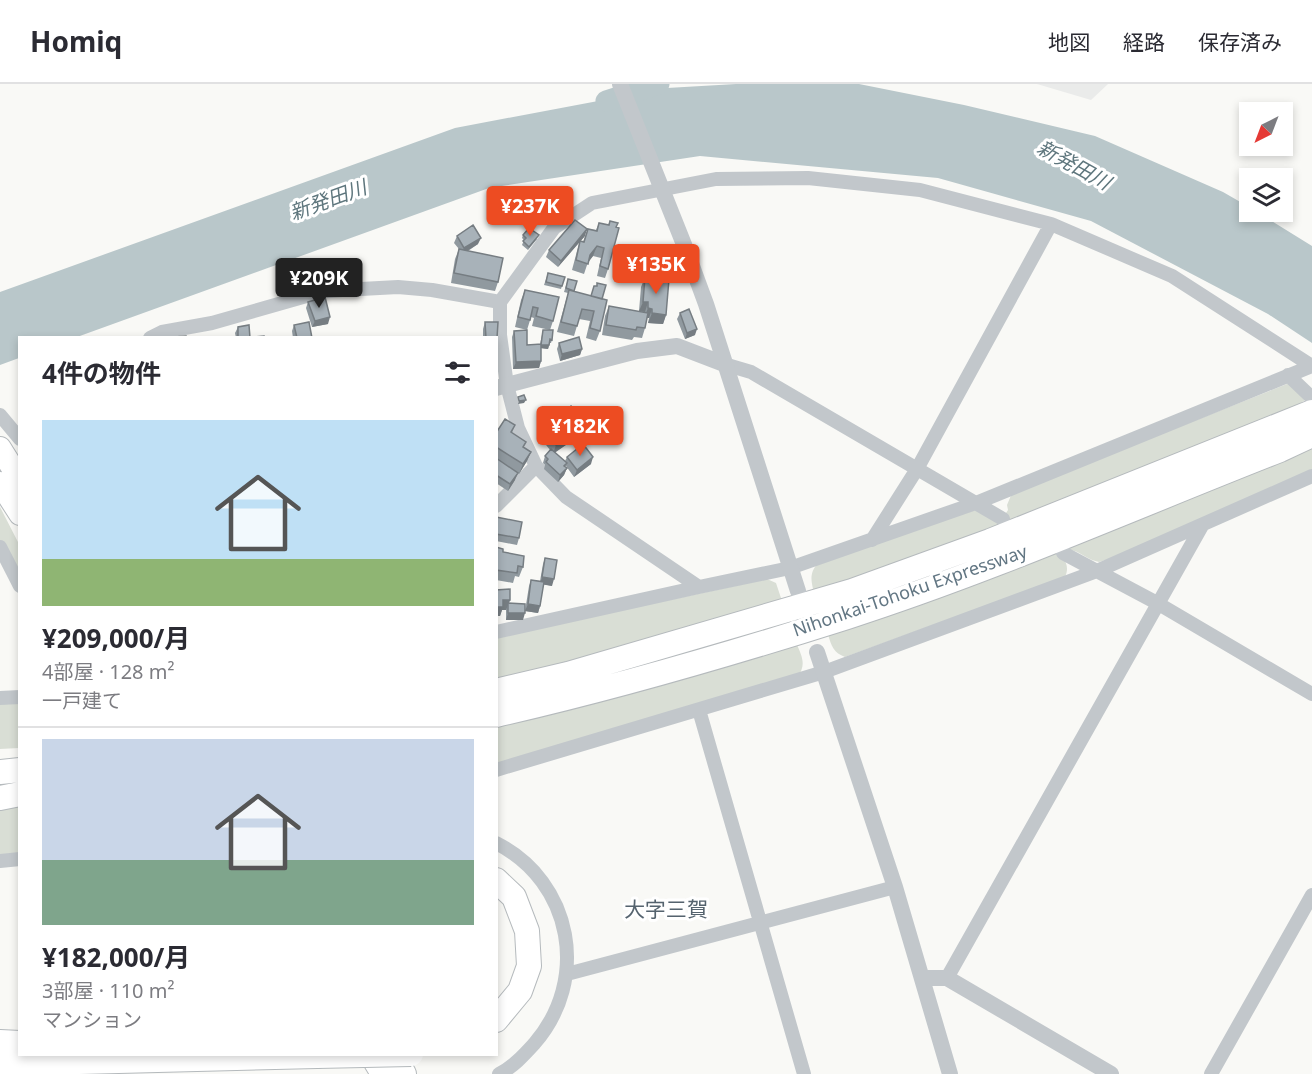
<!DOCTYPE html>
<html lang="ja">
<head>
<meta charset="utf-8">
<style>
	:root { --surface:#fff; --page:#f7f7f7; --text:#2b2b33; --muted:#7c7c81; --line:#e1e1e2; --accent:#ed4c22 }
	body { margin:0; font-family:"Noto Sans","Noto Sans JP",sans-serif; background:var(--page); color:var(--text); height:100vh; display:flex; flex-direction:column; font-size:22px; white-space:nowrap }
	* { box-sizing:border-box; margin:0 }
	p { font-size:20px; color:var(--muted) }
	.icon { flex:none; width:33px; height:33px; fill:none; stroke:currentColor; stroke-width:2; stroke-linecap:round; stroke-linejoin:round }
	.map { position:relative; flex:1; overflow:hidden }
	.details { position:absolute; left:18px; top:252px; width:480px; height:720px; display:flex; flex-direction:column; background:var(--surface); border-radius:0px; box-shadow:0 3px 9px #0003 }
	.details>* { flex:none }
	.needle { width:39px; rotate:222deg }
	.fabs { position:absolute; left:1239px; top:18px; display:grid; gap:12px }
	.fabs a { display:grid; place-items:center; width:54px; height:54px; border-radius:0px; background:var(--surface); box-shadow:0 3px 9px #0003; font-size:30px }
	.price { position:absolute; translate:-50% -51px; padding:0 14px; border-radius:6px; background:var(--accent); color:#fff; font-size:20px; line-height:39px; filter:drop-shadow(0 2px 3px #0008) }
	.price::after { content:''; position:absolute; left:50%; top:36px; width:18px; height:14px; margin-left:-9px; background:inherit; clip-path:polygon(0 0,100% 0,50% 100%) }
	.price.current { background:#222; color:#fff }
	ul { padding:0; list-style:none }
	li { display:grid; align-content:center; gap:12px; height:318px; padding:0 24px }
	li+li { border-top:2px solid var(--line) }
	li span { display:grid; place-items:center; height:186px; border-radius:0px; color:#555 }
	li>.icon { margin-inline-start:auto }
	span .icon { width:108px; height:108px; fill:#fffc; stroke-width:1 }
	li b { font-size:26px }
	h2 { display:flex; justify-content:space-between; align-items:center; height:72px; padding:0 24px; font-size:26px }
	header { display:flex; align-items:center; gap:36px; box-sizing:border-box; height:84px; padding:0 30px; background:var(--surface); border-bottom:2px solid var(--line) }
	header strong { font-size:28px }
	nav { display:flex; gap:33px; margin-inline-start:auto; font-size:21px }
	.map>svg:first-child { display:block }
	.built { fill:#eaebea }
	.green { fill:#d9ded5 }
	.water { fill:#b9c7ca }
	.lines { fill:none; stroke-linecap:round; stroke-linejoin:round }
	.river { stroke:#b9c7ca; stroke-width:21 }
	.trunk-casing { stroke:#b5babd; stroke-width:24 }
	.motorway-casing { stroke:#b5babd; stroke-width:26 }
	.minor { stroke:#c2c7cb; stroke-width:14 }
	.tertiary { stroke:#c2c7cb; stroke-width:16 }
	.trunk { stroke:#fff; stroke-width:22 }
	.motorway { stroke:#fff; stroke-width:24 }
	.motorway-bridge-casing { stroke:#b5babd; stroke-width:26; stroke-linecap:butt }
	.motorway-bridge { stroke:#fff; stroke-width:24 }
	.wall { fill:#90999f }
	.shaded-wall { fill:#767d82 }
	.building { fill:#a8b2b9; stroke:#767d82; stroke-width:1.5 }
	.labels { text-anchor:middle; stroke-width:6; stroke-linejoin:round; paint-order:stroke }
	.street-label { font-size:18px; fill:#627683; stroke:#fff }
	.water-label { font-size:20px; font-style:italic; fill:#5e767d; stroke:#fff }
	.quarter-label { font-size:21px; fill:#55636e; stroke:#fff }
</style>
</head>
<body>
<header>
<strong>Homiq</strong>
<nav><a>地図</a><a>経路</a><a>保存済み</a></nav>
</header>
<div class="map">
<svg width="1312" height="990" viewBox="0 0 1312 990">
	<rect width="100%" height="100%" fill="#f9f9f6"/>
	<path class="built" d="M1037,0h71l-17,16z"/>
	<path class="green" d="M1292,298l15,17 -18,11 -277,111 -8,-5 4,-6 -1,-5 5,-12z
		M1312,362v27l-200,85 -13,4c-15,-3 -18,-12 -35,-13z
		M0,423l19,37v35l-19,-38z
		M978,425l31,15 -195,69c-3,-12 -5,-20 4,-30z
		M1057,467c8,8 13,15 8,26l-220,80c-11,-4 -14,-11 -17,-23z
		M767,495l9,4 6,18 -285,82 -1,-46z
		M797,561c6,13 9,21 0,33l-300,89 -1,-41z
		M19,617v47l-19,1v-47z
		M19,722v48l-19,2v-48z"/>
	<path class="water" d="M736,0h123l105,21 131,31 128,56 26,15 1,5h7l55,34v97l-44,-29 -177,-93 -153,-43 -238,-22 -211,32 -412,149 -57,1 -1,20 -19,7v-73l455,-164 212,-40z"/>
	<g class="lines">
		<path class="river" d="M606,17l53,-17"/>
		<defs>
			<path id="trunk" d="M0,364l20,32
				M0,399l20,31
				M370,970l12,20"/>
			<path id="motorway" d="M496,607l72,-17 284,-83 138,-50 322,-129
				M496,631c118,-27 235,-61 351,-98 146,-47 290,-111 433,-167l32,-15
				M0,688l20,-2
				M0,714l20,-4
				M496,796l18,17 13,34 2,35 -9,25 -24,29
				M0,958l20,1
				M393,970l11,20
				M0,980l317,-8"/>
		</defs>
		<use href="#trunk" class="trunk-casing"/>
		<use href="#motorway" class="motorway-casing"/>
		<path class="minor" d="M150,254l12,-6 50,-9 112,-32 74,-4 34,3 68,12
			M724,280l27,8 252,147
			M1288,291l22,21
			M0,331l20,24
			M496,422l40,-40
			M872,456l45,-71 134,-245
			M0,463l20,39
			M1063,469l94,50 155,91
			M699,503l-133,-90 -30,-31 -18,-38 -11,-43 -7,-50v-33l54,-74 38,-25 124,-24 92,-1 112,12 131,34 121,52 140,90
			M496,548l203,-45 91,-19 186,-65 336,-137
			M0,614l20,-1
			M699,626l105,364
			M496,686l328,-98 273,-101 215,-95
			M496,759c77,39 94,137 38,201 -11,12 -21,23 -35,30
			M0,777l20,-2
			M567,890l328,-87
			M947,894l256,-454
			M1211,990l101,-179"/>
		<path class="tertiary" d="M620,0l65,163 21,57 92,287
			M496,304l141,-37 40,-5 47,18
			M817,568l78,235 55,187
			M922,894h25l164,96"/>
		<use href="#trunk" class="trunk"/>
		<use href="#motorway" class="motorway"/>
		<defs>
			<path id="motorway-bridge" d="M317,972l94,-2"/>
		</defs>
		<use href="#motorway-bridge" class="motorway-bridge-casing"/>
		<use href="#motorway-bridge" class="motorway-bridge"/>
	</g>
	<path class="wall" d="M610,137l-2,48 -3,9 -8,-2 4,-18 -8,-2 -5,6 -4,12 -12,-4 5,-19 3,-10 -22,26 -12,-10 3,-7 36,-14 -5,5 3,1 5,-13 8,1 3,-7 9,2z
		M523,151l14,4 -9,11 -6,-5 2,-5 -2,-2z
		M457,152l21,8 -10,7 30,31 -3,9 -44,-8 4,-24 4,-10 -5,-6z
		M548,189l17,4 -4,12 -17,-4z
		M645,193l21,38 -3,9 -15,-1 1,-5h-2l-2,10 -3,10 -8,-1 -2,3 -30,-5 3,-19 4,-10 36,7 -6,-2 2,-24z
		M568,195l9,2 -3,11 17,4 3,-10 8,13 -2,32 -4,10 -10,-3 4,-17 -11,-2 -5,17 -17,-4 11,-39 -4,-1z
		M525,206l28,31 -3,9 2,10 -1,3h-1l-2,6 -7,-1v13l-2,7 -26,1 -1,-32 2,-6 13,14 13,-1 3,-14h7l-18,-4 2,-8 -3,-1 -4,13 -12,-3 6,-27z
		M308,218l20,22 -16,3 -6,-19z
		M680,229l15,22 -10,4 -8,-20z
		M485,238l12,16 -1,2v-2h-13v-9z
		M294,241l18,13h-19l-1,-7z
		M238,243l12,11h-14l-1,-5z
		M559,259l23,6 -2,6 -20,6 -3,-12z
		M515,341l-3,8 12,14 7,5 -4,9 -8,13 -11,-8 7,14 -7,11 -12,-8v-50z
		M577,341l2,3 -3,10 -21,14 10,9 2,-4 24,7 -17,13 -8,-11 -1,1 2,1 -3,7 -6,7 -14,-13 1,-4 -2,-2 2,-7 5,-6 -11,-14 4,-10z
		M496,433l23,21 -2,7 -21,-4z
		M496,463l27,20 -4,10 -4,-1 -2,7 -17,-3z
		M545,474l7,28 -9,-2 -3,22 -2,7 -13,-2 4,-25 2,-6 9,1 3,-17z
		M496,506l14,10 -1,3 14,17h-17v-10h-4l-2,6z"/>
	<path class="shaded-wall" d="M587,145l-2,7 -27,31 3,-6z
		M481,154l-3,6 -16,10 2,-6z
		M597,162l-4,10 -6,8 3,-9z
		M643,218h5l-3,10 -6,-1z
		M648,224l4,1 -3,9h-5z
		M652,229l14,2 -3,9 -15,-1z
		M330,233l-2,7 -16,3 3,-6z
		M697,245l-2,6 -10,4 2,-6z
		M541,261h8l-1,4 -8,-1z
		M582,265l-2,6 -20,6 2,-7z
		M541,277l-2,7 -26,1 3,-7z
		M526,316l-2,3 -6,1 1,-3z
		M579,344l-3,10 -23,16 3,-9z
		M531,368l-4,9 -8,13 4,-10z
		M593,373l-2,7 -17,13 3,-7z
		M567,384l-3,7 -6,7 2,-7z
		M518,389l-3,7 -7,11 2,-7z
		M542,493l12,2 -2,7 -12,-2z
		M503,516h7l-4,10h-4l-2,6h-4v-9z
		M528,520l12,2 -2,7 -13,-2z
		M508,529h17l-2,7h-17z"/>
	<path class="building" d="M575,136l12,9 -26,32 -12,-11z
		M610,137l8,2 -2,4 3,1 -11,41 -8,-3 4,-18 -7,-2 -7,9 -2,9 -12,-4 4,-19 4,1 4,-13 9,2 2,-8 10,2z
		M473,141l8,13 -17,10 -7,-12z
		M529,144l10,7 -10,12 -6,-6 3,-3 -3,-3z
		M459,165l44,9 -5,24 -44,-9z
		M548,189l17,4 -3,9 -16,-4z
		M645,193l24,2 -3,36 -14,-2v-4l-4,-1v-6h-5z
		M568,195l9,2 -3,10 -8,-3z
		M597,199l9,2 -4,14 -11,-3 3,-10h3z
		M525,206l34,7 -6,24 -17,-5 2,-8 -5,-1 -3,13 -12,-3z
		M569,206l38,10 -7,31 -10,-3 4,-17 -12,-2 -5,17 -16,-4z
		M325,213l5,20 -15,4 -7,-19z
		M609,222l39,7 -3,15 -8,-1 -1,3 -30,-5z
		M689,225l8,20 -10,4 -7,-20z
		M309,238l3,16h-15l-3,-13z
		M485,238h13l-1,16h-11z
		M249,241l1,13h-12v-11z
		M527,246v15l14,-1v17l-25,1 -2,-31z
		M543,246h10l-1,10 -2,-1 -1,6h-8z
		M186,252v2h-11v-1z
		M264,252v2l-11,-1z
		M579,253l3,12 -20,5 -3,-11z
		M524,311l2,5 -7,1 -1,-4z
		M571,322l8,12 -5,3 5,7 -23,17 -13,-19z
		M505,335l10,6 -4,7 15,10 -3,5 8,5 -8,12 -27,-17v-14z
		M583,360l10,13 -16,13 -10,-13z
		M551,365l16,14 -3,3 3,2 -7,7 -14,-13 2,-3 -3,-3z
		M496,374l22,15 -8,11 -14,-9z
		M496,433l26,5 -3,16 -23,-4z
		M496,463l7,2v3l21,4 -1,11 -5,-1 -1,7 -21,-3z
		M545,474l12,2 -3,19 -12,-2z
		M531,496l13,2 -4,24 -12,-2z
		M510,505v11h-7v7h-7v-17z
		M508,519l17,1v9h-17z"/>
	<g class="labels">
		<g class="street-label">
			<text transform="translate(910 507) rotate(-19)" y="6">Nihonkai-Tohoku Expressway</text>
		</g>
		<g class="water-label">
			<text transform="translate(1074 81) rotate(29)" y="7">新発田川</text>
			<text transform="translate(328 116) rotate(-20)" y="7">新発田川</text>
		</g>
		<g class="quarter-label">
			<text x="666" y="833">大字三賀</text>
		</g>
	</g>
</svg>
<div class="fabs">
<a><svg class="needle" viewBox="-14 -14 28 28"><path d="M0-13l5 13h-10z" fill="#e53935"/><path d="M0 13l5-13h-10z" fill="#7c7c81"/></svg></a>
<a><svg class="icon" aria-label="layers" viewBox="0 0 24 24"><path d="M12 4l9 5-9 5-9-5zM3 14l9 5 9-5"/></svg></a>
</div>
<b class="price" style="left:530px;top:153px">¥237K</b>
<b class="price" style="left:656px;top:211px">¥135K</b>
<b class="price current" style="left:319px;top:225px">¥209K</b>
<b class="price" style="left:580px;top:373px">¥182K</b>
<section class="details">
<h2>4件の物件<svg class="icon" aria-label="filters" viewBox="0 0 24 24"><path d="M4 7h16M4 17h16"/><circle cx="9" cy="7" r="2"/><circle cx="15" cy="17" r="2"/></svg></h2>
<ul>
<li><span style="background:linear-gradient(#bfe0f5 75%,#8fb573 0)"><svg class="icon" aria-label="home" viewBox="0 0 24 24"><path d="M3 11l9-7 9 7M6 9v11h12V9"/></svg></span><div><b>¥209,000/月</b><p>4部屋 · 128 m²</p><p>一戸建て</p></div></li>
<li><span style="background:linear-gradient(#c9d6e8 65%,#7fa58c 0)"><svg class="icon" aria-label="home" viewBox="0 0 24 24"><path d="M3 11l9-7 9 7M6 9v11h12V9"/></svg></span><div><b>¥182,000/月</b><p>3部屋 · 110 m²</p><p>マンション</p></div></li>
</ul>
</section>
</div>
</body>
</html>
